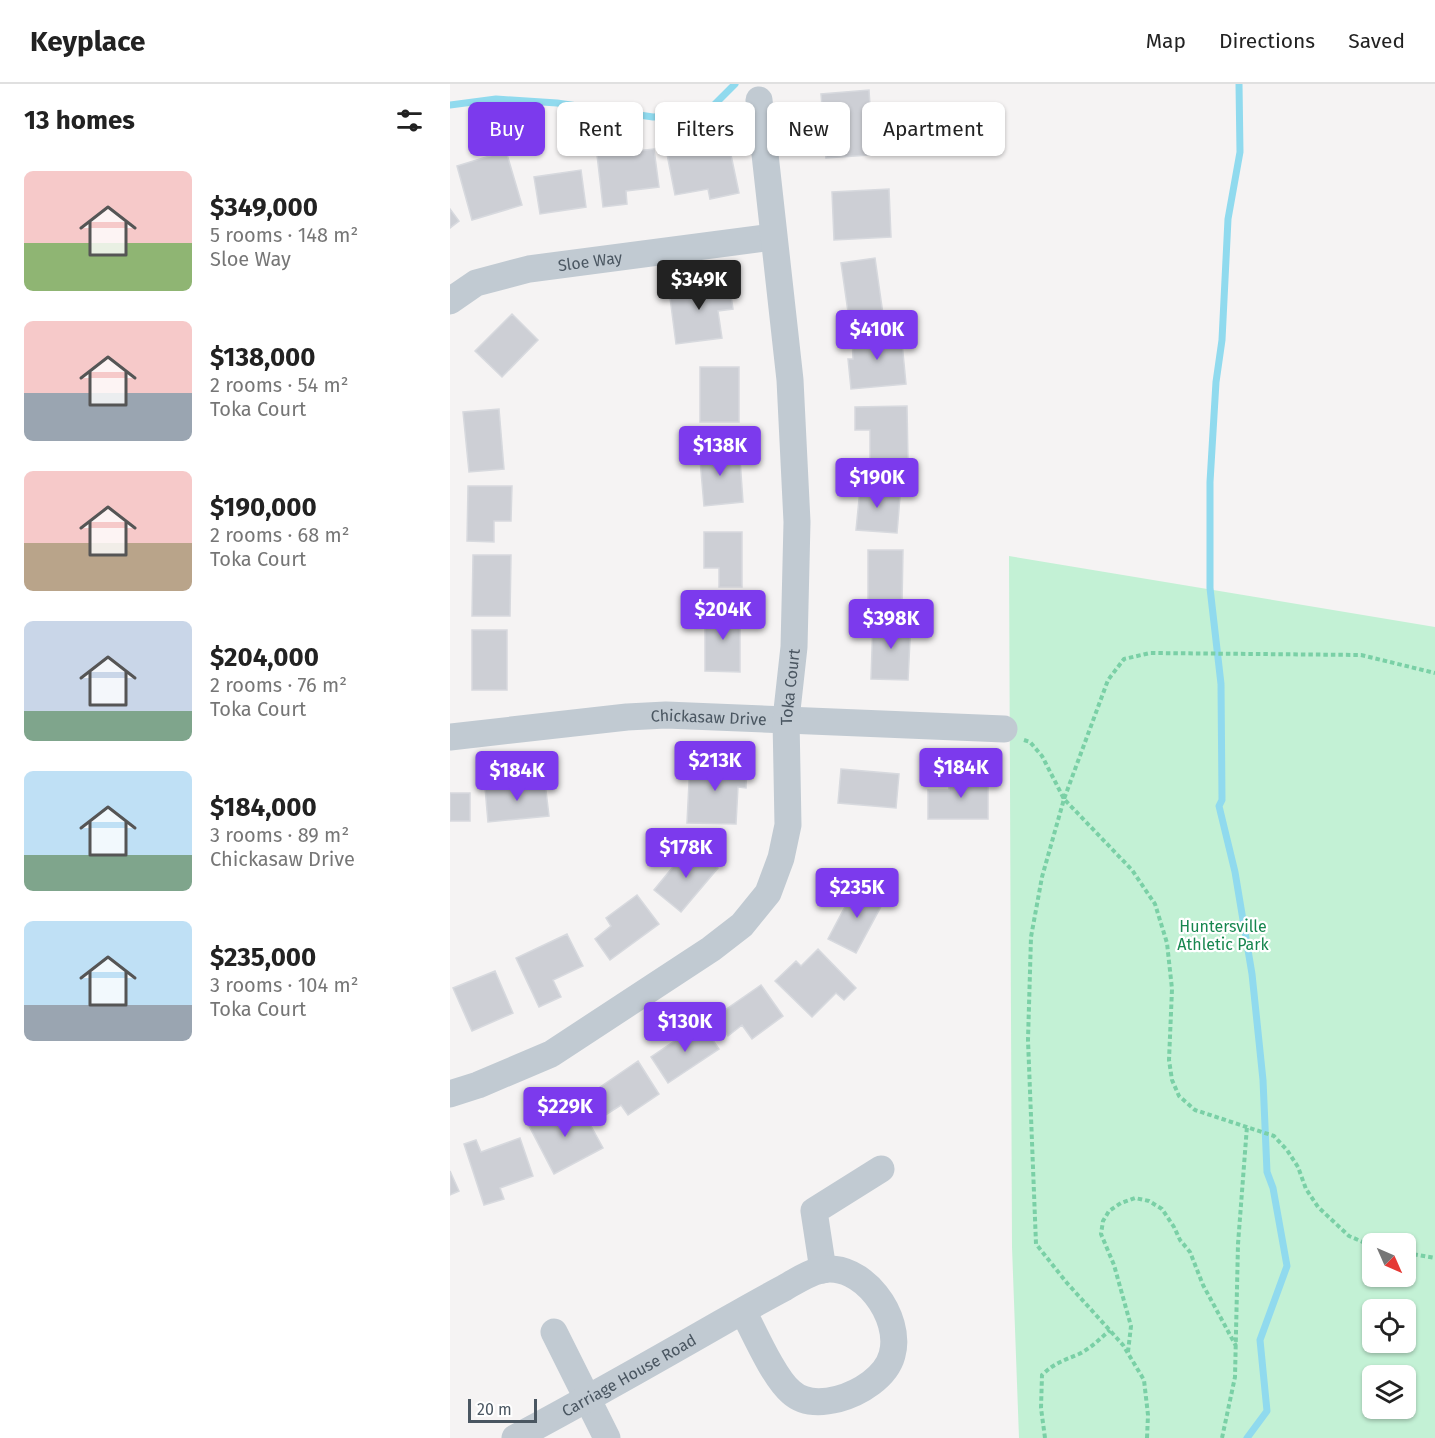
<!DOCTYPE html>
<html lang="en">
<head>
<meta charset="utf-8">
<style>
	:root { --surface:#fff; --page:#f6f6f6; --text:#222; --muted:#767676; --line:#e0e0e0; --accent:#7c3aed }
	body { margin:0; font-family:"Fira Sans",sans-serif; background:var(--page); color:var(--text); height:100vh; display:flex; flex-direction:column; font-size:22px; white-space:nowrap }
	* { box-sizing:border-box; margin:0 }
	p { font-size:20px; color:var(--muted) }
	.icon { flex:none; width:33px; height:33px; fill:none; stroke:currentColor; stroke-width:2; stroke-linecap:round; stroke-linejoin:round }
	.map { position:relative; flex:1; overflow:hidden }
	.drawer { display:flex; flex-direction:column; background:var(--surface); width:450px }
	.drawer>* { flex:none }
	.top-card { position:absolute; left:18px; top:18px; width:570px; height:54px; display:flex; gap:12px }
	.needle { width:39px; rotate:135deg }
	.tools { position:absolute; left:912px; top:1149px; display:grid; gap:12px }
	.tools a { display:grid; place-items:center; width:54px; height:54px; border-radius:9px; background:var(--surface); box-shadow:0 2px 4px #0004; font-size:30px }
	.scale { position:absolute; left:18px; bottom:15px; width:69px; box-sizing:border-box; padding-left:6px; border:3px solid #4a5661; border-top:0; font-size:16px; line-height:21px; white-space:nowrap; color:#4a5661; -webkit-text-stroke:4px #fff; paint-order:stroke }
	.price { position:absolute; translate:-50% -51px; padding:0 14px; border-radius:6px; background:var(--accent); color:#fff; font-size:20px; line-height:39px; filter:drop-shadow(0 2px 3px #0008) }
	.price::after { content:''; position:absolute; left:50%; top:36px; width:18px; height:14px; margin-left:-9px; background:inherit; clip-path:polygon(0 0,100% 0,50% 100%) }
	.price.on { background:#222; color:#fff }
	ul { padding:0; list-style:none }
	li { display:flex; align-items:center; gap:18px; height:150px; padding:0 24px }
	li span { display:grid; place-items:center; flex:none; width:168px; height:120px; border-radius:9px; color:#555 }
	li>.icon { margin-inline-start:auto }
	span .icon { width:72px; height:72px; fill:#fffc; stroke-width:1 }
	li b { font-size:26px }
	h2 { display:flex; justify-content:space-between; align-items:center; height:72px; padding:0 24px; font-size:26px }
	.tag { padding:0 21px; border-radius:9px; background:var(--surface); box-shadow:0 2px 4px #0004; font-size:21px; line-height:54px }
	.tag.on { background:var(--accent); color:#fff }
	header { display:flex; align-items:center; gap:36px; box-sizing:border-box; height:84px; padding:0 30px; background:var(--surface); border-bottom:2px solid var(--line) }
	header strong { font-size:28px }
	nav { display:flex; gap:33px; margin-inline-start:auto; font-size:21px }
	main { display:flex; flex:1; min-height:0 }
	.map>svg:first-child { display:block }
	.green { fill:#c3f1d5; fill-rule:evenodd }
	.lines { fill:none; stroke-linecap:round; stroke-linejoin:round }
	.stream { stroke:#90daee; stroke-width:7 }
	.building { fill:#cdcfd5; stroke:#d7d9de; stroke-width:1.5 }
	.path { stroke:#7ad0a6; stroke-width:4; stroke-dasharray:4.5 3; stroke-linecap:butt }
	.minor { stroke:#c1cad2; stroke-width:27 }
	.labels { text-anchor:middle; stroke-width:4.5; stroke-linejoin:round; paint-order:stroke }
	.street-label { font-size:16px; fill:#4a5661; stroke:#fff }
	.park-label { font-size:16px; fill:#17864f; stroke:#fff }
</style>
</head>
<body>
<header>
<strong>Keyplace</strong>
<nav><a>Map</a><a>Directions</a><a>Saved</a></nav>
</header>
<main>
<section class="drawer">
<h2>13 homes<svg class="icon" aria-label="filters" viewBox="0 0 24 24"><path d="M4 7h16M4 17h16"/><circle cx="9" cy="7" r="2"/><circle cx="15" cy="17" r="2"/></svg></h2>
<ul>
<li><span style="background:linear-gradient(#f6c9c9 60%,#8fb573 0)"><svg class="icon" aria-label="home" viewBox="0 0 24 24"><path d="M3 11l9-7 9 7M6 9v11h12V9"/></svg></span><div><b>$349,000</b><p>5 rooms · 148 m²</p><p>Sloe Way</p></div></li>
<li><span style="background:linear-gradient(#f6c9c9 60%,#9aa5b1 0)"><svg class="icon" aria-label="home" viewBox="0 0 24 24"><path d="M3 11l9-7 9 7M6 9v11h12V9"/></svg></span><div><b>$138,000</b><p>2 rooms · 54 m²</p><p>Toka Court</p></div></li>
<li><span style="background:linear-gradient(#f6c9c9 60%,#b9a48a 0)"><svg class="icon" aria-label="home" viewBox="0 0 24 24"><path d="M3 11l9-7 9 7M6 9v11h12V9"/></svg></span><div><b>$190,000</b><p>2 rooms · 68 m²</p><p>Toka Court</p></div></li>
<li><span style="background:linear-gradient(#c9d6e8 75%,#7fa58c 0)"><svg class="icon" aria-label="home" viewBox="0 0 24 24"><path d="M3 11l9-7 9 7M6 9v11h12V9"/></svg></span><div><b>$204,000</b><p>2 rooms · 76 m²</p><p>Toka Court</p></div></li>
<li><span style="background:linear-gradient(#bfe0f5 70%,#7fa58c 0)"><svg class="icon" aria-label="home" viewBox="0 0 24 24"><path d="M3 11l9-7 9 7M6 9v11h12V9"/></svg></span><div><b>$184,000</b><p>3 rooms · 89 m²</p><p>Chickasaw Drive</p></div></li>
<li><span style="background:linear-gradient(#bfe0f5 70%,#9aa5b1 0)"><svg class="icon" aria-label="home" viewBox="0 0 24 24"><path d="M3 11l9-7 9 7M6 9v11h12V9"/></svg></span><div><b>$235,000</b><p>3 rooms · 104 m²</p><p>Toka Court</p></div></li>
</ul>
</section>
<div class="map">
<svg width="985" height="1354" viewBox="0 0 985 1354">
	<rect width="100%" height="100%" fill="#f5f3f3"/>
	<path class="green" d="M559,472l426,71v811h-416l-7,-191zM922,1160h34v32h-34zM922,1226h34v32h-34zM922,1292h34v32h-34z"/>
	<g class="lines">
		<path class="stream" d="M789,0l1,68 -12,67 -6,121 -6,42 -6,100v106l11,96 1,116 -3,6 16,66 17,102 11,106 4,92 6,16 14,78 -27,74 7,71 -20,27
			M0,21l46,-6 61,4 96,14 34,-2 26,-9 22,-22"/>
	</g>
	<path class="building" d="M419,6l2,31 10,-1 3,34 -58,4 -5,-64z
		M277,52l12,57 -29,6 -2,-10 -33,6 -9,-46z
		M204,65l5,38 -33,4 1,13 -24,3 -6,-52z
		M56,67l16,54 -50,15 -15,-54z
		M131,86l5,37 -46,7 -6,-37z
		M439,105l2,48 -57,3 -2,-48z
		M0,125l9,12 -9,7z
		M425,174l8,56 -34,5 -8,-56z
		M279,197l4,28 -15,2 4,27 -46,6 -7,-54z
		M62,230l26,26 -36,37 -27,-26z
		M451,248l5,52 -55,5 -3,-30h5l-1,-22z
		M250,283h39v55h-39z
		M457,322l1,56 -38,1v-33h-15v-23z
		M49,325l5,60 -35,3 -6,-60z
		M275,362l1,14 14,-1 3,43 -39,4 -5,-58z
		M411,395l21,2 -1,14 19,2 -3,36 -41,-3z
		M18,402h44l-1,35h-17v21l-27,-1z
		M254,448h38v55h-23v-19h-15z
		M418,466h35l-1,55 -34,-1z
		M23,471h38l-1,61h-38z
		M255,527h35v61l-35,-1z
		M423,536l38,1 -3,59 -37,-1z
		M22,546h35v60h-35z
		M240,678l57,2 -1,24 -8,-1 -2,37 -49,-1z
		M391,685l58,5 -3,34 -58,-5z
		M499,692h39v43h-60v-29h21z
		M95,698l4,34 -61,6 -3,-34z
		M0,709h20v28h-20z
		M241,761l27,23 -37,44 -27,-22z
		M407,800l28,15 -29,54 -28,-14z
		M187,811l22,29 -49,36 -15,-21 16,-13 -5,-8z
		M117,850l16,32 -30,14 8,17 -22,10 -23,-49z
		M368,865l38,39 -12,12 -8,-7 -24,24 -37,-36 21,-20 5,5z
		M45,887l18,42 -41,18 -19,-43z
		M311,901l22,31 -31,23 -10,-14 -14,11 -13,-19z
		M251,939l18,26 -51,34 -17,-26z
		M188,977l21,33 -31,21 -7,-10 -17,11 -14,-22z
		M130,1022l23,42 -49,26 -27,-52 24,-13 5,10z
		M70,1054l13,38 -33,12 4,11 -20,6 -20,-61 12,-4 5,12z
		M0,1087l9,20 -9,4z"/>
	<g class="lines">
		<path class="path" d="M574,656l6,2 12,14 22,43 68,71 23,34 12,39 5,46 -3,71 3,20 7,16 16,14 79,26 13,14 11,17 8,22 12,18 31,29 23,10
			M956,1169l29,5
			M678,1268l3,-26 -17,-61 -13,-31 2,-13 6,-10 12,-8 14,-5 14,3 13,8 12,18 6,13 10,12 13,33 33,61
			M595,1354l-4,-30 1,-33c12,-12 23,-15 37,-21 12,-6 21,-15 31,-24
			M697,1354l1,-23 -4,-35 -21,-35 -56,-62 -31,-39 -8,-204 3,-103 11,-60 22,-78 44,-119 16,-21 26,-6 211,2 74,18
			M772,1354l13,-61 3,-133 9,-118"/>
		<g class="minor">
			<path id="s1" d="M0,217l26,-18 53,-14 244,-32"/>
			<path id="s2" d="M0,653l177,-20 39,-2 338,14"/>
			<path id="s3" d="M0,1010l28,-9 73,-31 160,-105 31,-24 26,-32 13,-35 7,-33 -2,-106 8,-72 3,-125 -7,-142 -31,-280"/>
			<path d="M373,1186l-9,-59 67,-42"/>
			<path d="M104,1248l53,106"/>
			<path id="s4" d="M65,1354c69,-37 138,-76 206,-115 21,-12 42,-24 63,-35 12,-7 24,-15 37,-18 41,-9 82,47 71,85 -6,22 -32,38 -54,44 -16,4 -34,5 -47,-7 -17,-14 -37,-60 -48,-81"/>
		</g>
	</g>
	<g class="labels">
		<g class="street-label">
			<text dy="6" stroke="none"><textPath href="#s1" startOffset="148">Sloe Way</textPath></text>
			<text dy="6" stroke="none"><textPath href="#s3" startOffset="590">Toka Court</textPath></text>
			<text dy="6" stroke="none"><textPath href="#s2" startOffset="260">Chickasaw Drive</textPath></text>
			<text dy="6" stroke="none"><textPath href="#s4" startOffset="130">Carriage House Road</textPath></text>
		</g>
		<g class="park-label">
			<text x="773" y="848">Huntersville<tspan x="773" dy="18">Athletic Park</tspan></text>
		</g>
	</g>
</svg>
<div class="tools">
<a><svg class="needle" viewBox="-14 -14 28 28"><path d="M0-13l5 13h-10z" fill="#e53935"/><path d="M0 13l5-13h-10z" fill="#767676"/></svg></a>
<a><svg class="icon" aria-label="locate" viewBox="0 0 24 24"><circle cx="12" cy="12" r="6"/><path d="M12 2v4M12 18v4M2 12h4M18 12h4"/></svg></a>
<a><svg class="icon" aria-label="layers" viewBox="0 0 24 24"><path d="M12 4l9 5-9 5-9-5zM3 14l9 5 9-5"/></svg></a>
</div>
<div class="scale">20 m</div>
<b class="price on" style="left:249px;top:227px">$349K</b>
<b class="price" style="left:427px;top:277px">$410K</b>
<b class="price" style="left:270px;top:393px">$138K</b>
<b class="price" style="left:427px;top:425px">$190K</b>
<b class="price" style="left:273px;top:557px">$204K</b>
<b class="price" style="left:441px;top:566px">$398K</b>
<b class="price" style="left:265px;top:708px">$213K</b>
<b class="price" style="left:511px;top:715px">$184K</b>
<b class="price" style="left:67px;top:718px">$184K</b>
<b class="price" style="left:236px;top:795px">$178K</b>
<b class="price" style="left:407px;top:835px">$235K</b>
<b class="price" style="left:235px;top:969px">$130K</b>
<b class="price" style="left:115px;top:1054px">$229K</b>
<div class="top-card">
<a class="tag on">Buy</a>
<a class="tag">Rent</a>
<a class="tag">Filters</a>
<a class="tag">New</a>
<a class="tag">Apartment</a>
</div>
</div>
</main>
</body>
</html>
